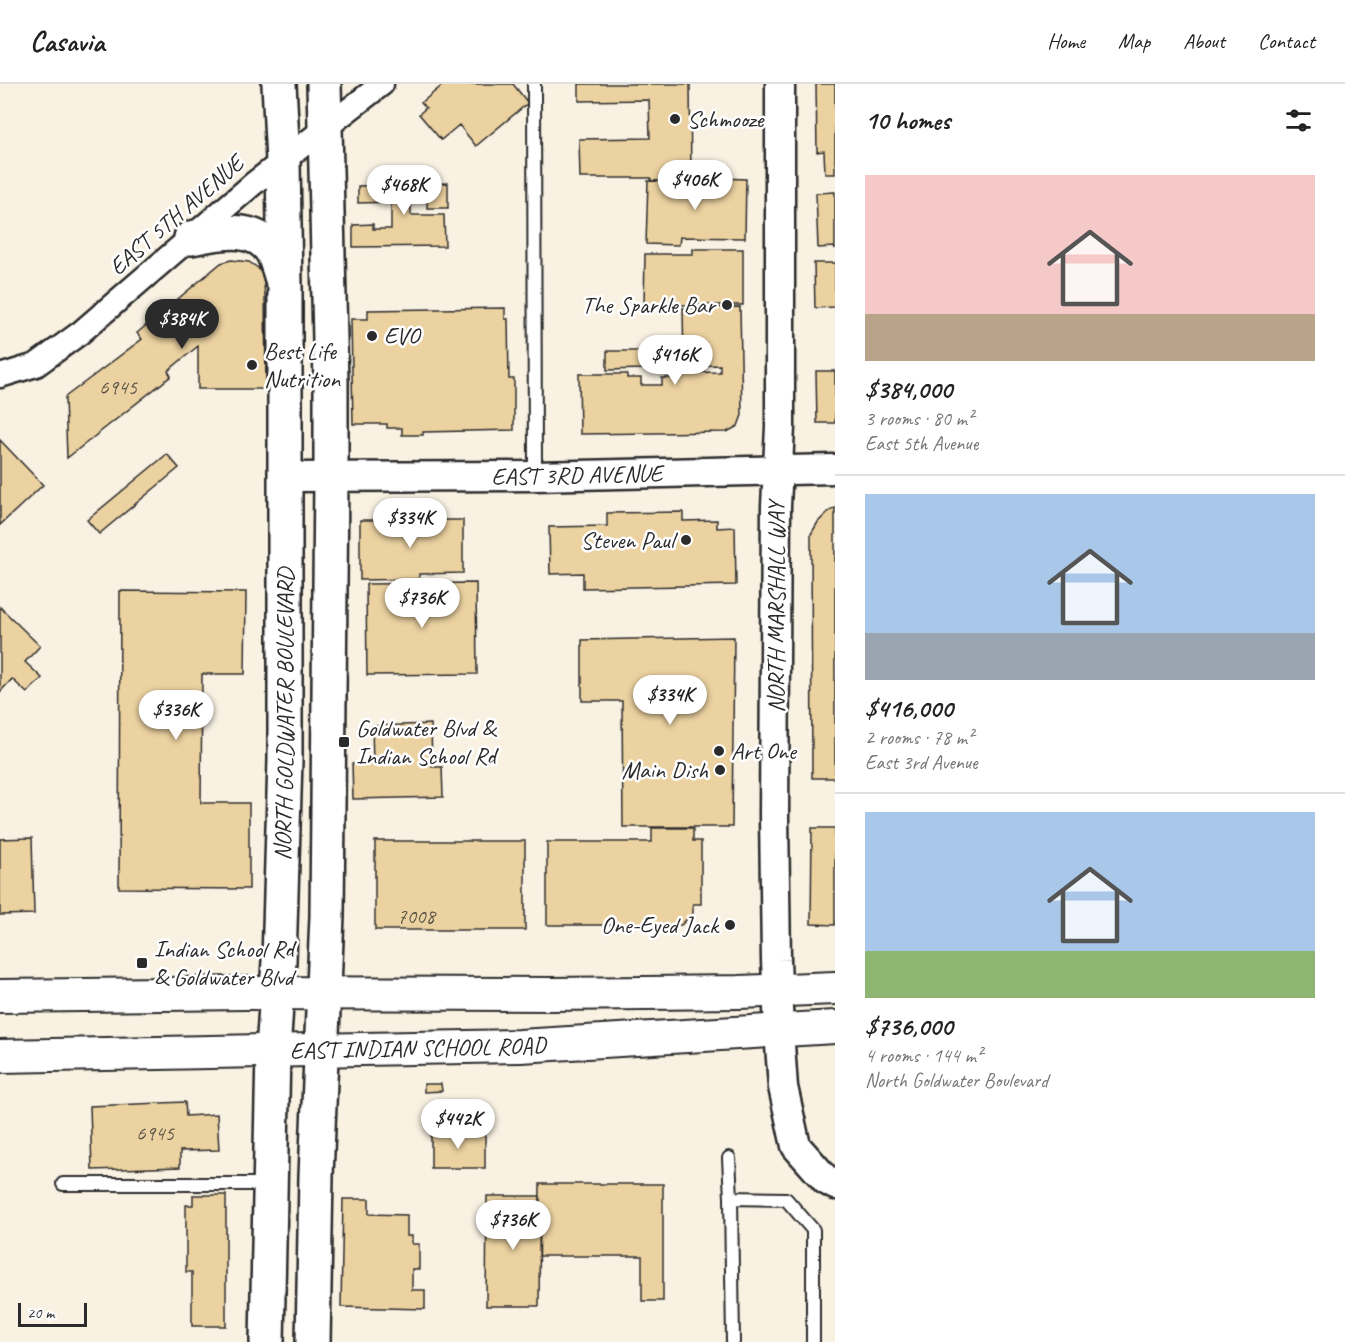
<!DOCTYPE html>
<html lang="en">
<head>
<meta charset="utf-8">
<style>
	:root { --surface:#fff; --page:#f6f6f6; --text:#222; --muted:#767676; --line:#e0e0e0; --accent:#2b2b2b }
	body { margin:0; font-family:Caveat,sans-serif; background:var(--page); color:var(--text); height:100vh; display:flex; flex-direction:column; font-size:22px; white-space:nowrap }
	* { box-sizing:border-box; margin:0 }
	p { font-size:20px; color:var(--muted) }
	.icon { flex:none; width:33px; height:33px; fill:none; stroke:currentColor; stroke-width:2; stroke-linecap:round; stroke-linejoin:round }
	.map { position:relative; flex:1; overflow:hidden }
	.panel { display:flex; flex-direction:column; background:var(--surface); width:510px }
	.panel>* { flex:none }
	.scale { position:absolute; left:18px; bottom:15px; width:69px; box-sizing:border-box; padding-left:6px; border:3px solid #2b2b2b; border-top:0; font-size:16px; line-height:21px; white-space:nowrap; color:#2b2b2b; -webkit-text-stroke:4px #fff; paint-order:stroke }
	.price { position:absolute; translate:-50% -51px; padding:0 14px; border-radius:21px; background:#fff; color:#222; font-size:20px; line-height:39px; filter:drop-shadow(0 2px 3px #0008) }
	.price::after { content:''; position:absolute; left:50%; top:36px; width:18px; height:14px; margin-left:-9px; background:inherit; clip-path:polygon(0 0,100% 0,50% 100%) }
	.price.on { background:var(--accent); color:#fff }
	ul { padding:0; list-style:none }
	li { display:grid; align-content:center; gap:12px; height:318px; padding:0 30px }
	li+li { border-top:2px solid var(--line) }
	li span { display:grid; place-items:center; height:186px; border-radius:0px; color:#555 }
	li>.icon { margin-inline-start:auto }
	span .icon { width:108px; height:108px; fill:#fffc; stroke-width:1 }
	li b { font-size:26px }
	h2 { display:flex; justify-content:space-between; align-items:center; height:72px; padding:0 30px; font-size:26px }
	header { display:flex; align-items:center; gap:36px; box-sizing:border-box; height:84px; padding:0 30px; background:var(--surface); border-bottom:2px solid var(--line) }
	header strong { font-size:28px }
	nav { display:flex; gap:33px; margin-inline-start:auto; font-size:21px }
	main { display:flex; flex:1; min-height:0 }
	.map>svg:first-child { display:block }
	.building { fill:#ecd2a1; stroke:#2b2b2b; stroke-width:1.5 }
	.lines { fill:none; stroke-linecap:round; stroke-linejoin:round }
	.service-casing { stroke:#2b2b2b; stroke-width:16 }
	.minor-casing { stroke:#2b2b2b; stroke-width:27 }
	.tertiary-casing { stroke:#2b2b2b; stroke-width:33 }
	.secondary-casing { stroke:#2b2b2b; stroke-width:36 }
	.primary-casing { stroke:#2b2b2b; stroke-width:38 }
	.service { stroke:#fff; stroke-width:12 }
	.minor { stroke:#fff; stroke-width:22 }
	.tertiary { stroke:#fff; stroke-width:28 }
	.secondary { stroke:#fff; stroke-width:32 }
	.primary { stroke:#fff; stroke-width:33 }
	.poi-dot { fill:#2b2b2b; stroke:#fff; stroke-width:2 }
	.labels { text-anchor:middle; stroke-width:5; stroke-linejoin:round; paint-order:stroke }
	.number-label { font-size:21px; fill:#5b5548 }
	.poi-label { font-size:24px; fill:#2b2b2b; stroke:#fff; text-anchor:start }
	.street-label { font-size:24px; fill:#2b2b2b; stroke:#fff }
</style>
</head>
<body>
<header>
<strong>Casavia</strong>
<nav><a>Home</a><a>Map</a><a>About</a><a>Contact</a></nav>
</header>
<main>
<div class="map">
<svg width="835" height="1258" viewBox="0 0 835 1258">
	<rect width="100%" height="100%" fill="#f9f2e3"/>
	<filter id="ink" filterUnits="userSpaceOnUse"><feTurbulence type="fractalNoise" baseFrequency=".0167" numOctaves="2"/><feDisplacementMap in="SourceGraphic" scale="12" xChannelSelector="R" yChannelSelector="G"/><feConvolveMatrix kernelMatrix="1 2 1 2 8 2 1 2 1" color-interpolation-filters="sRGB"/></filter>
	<g filter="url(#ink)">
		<path class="building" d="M444,0h69l15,19 -52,43 -17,-21 -18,15 -22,-26 7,-6 -5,-5z
			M579,0h111l1,96 -40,1v-3h-71l-1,-39 71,-1 -1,-38 -70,1z
			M816,0h19v90h-10l-1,-23 -7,1z
			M718,94l28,1 -1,59 -65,-1 -1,8 -33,-1 2,-63 70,2z
			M448,99v25h-21v-7h-16v14h33l1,31 -92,1v-22l20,-1v5h18v-27l-33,1v-17z
			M835,108v57l-1,-2 -16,1 -2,-55z
			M693,165h50v56h-99l1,-51h48z
			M231,176l18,2 9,6 5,8 2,19 1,94h-68v-43l-30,25 3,5 -104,82 -2,-61 77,-58 -5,-6 84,-70z
			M814,179h21v44l-20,1z
			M740,223l2,108 -4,11 -11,6 -147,2 -1,-60h48v4h14v7h21v-7h12v-5l46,-1v-7l-36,1 -1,-58z
			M505,224v11h3l1,60h5v51l-91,2v3h-21v-7h-15v-4h-34l-2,-105h17v-9z
			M607,267h36l1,18 -37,1z
			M816,287h19v52h-18z
			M0,356l43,45 -43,40z
			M167,370l12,14 -80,66 -12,-14z
			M835,424v270h-23l-1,-244 7,-12 10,-10z
			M683,428v9l34,-1v8l18,-1 1,58 -153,3v-15l-33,1 -1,-47 58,-1v-13z
			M360,436h103v53l-44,1v5l-59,1z
			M476,499l1,91 -110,1 -1,-91z
			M120,507l126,1 -1,82h-43l-1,129h48v86l-130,-1z
			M0,523l40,39 -15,16 17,16 -15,15 -15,-14 -12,13z
			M734,553l-2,190h-109l-1,-126h-40v-61z
			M431,640l1,43h10l1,30 -90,2 -1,-35 21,-1 -1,-37z
			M652,744h41v13h8v63h-8v9l-12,12h-134v-83h105z
			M812,744h23v97l-24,-1z
			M32,754l2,76 -34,1v-76z
			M375,757h150v89h-150z
			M424,1000h17l1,7 -18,1z
			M185,1018l1,14 31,-2 2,36 -39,1v16l-88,3 -2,-64z
			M431,1047h54v37h-54z
			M540,1100h123v117h-21v-45h-103z
			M193,1111h33v131h-34v-54h-6v-67h7z
			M487,1112h53l-1,110h-53z
			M343,1115h26v15l38,1v21h5v8h7v25h-7v21h13v19l-84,-2z"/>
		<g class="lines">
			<defs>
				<path id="service" d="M534,0l1,392
					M729,1074l2,40 2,144
					M63,1100h207
					M731,1114l55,1 27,31v112"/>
				<path id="minor" d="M0,292l36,-11 44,-32 173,-149 129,-100"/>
				<g id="tertiary">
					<path d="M780,0v343l-4,79 -2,309 2,145 3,71 4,56 13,59 30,34 9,5"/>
					<path id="s1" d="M285,393l250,-1 300,-7"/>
				</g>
				<g id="secondary">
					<path d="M0,912l246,-3 306,1 187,-2 96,-4"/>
					<path id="s2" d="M0,972l520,-10 315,-19"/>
				</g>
				<g id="primary">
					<path d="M191,154c27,-5 65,-15 82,15 4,8 6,17 9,26"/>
					<path id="s3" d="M267,1258l6,-291 6,-90 6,-201v-472l-2,-127 -4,-77"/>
					<path d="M313,1258l3,-166 11,-260 4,-440v-93l-7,-299"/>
				</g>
			</defs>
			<use href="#service" class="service-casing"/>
			<use href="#minor" class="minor-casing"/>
			<use href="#tertiary" class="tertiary-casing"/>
			<use href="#secondary" class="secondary-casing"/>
			<use href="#primary" class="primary-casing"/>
			<use href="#service" class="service"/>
			<use href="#minor" class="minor"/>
			<use href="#tertiary" class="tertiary"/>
			<use href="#secondary" class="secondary"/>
			<use href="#primary" class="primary"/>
		</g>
	</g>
	<g class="poi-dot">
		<circle cx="675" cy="35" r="6"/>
		<circle cx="727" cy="221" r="6"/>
		<circle cx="372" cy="252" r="6"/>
		<circle cx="252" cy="281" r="6"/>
		<circle cx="686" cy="456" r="6"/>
		<rect x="338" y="652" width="12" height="12" rx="3"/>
		<circle cx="719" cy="667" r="6"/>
		<circle cx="720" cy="686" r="6"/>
		<circle cx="730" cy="841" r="6"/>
		<rect x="136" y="873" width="12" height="12" rx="3"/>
	</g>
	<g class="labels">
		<g class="number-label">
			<text x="118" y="310">6945</text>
			<text x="416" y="839">7008</text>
			<text x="155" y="1056">6945</text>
		</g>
		<g class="poi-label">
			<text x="687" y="43">Schmooze</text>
			<text x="715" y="229" text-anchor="end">The Sparkle Bar</text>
			<text x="384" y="260">EVO</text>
			<text x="264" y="275">Best Life<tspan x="264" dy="28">Nutrition</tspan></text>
			<text x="674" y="464" text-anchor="end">Steven Paul</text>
			<text x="356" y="652">Goldwater Blvd &amp;<tspan x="356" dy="28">Indian School Rd</tspan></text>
			<text x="731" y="675">Art One</text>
			<text x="708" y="694" text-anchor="end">Main Dish</text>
			<text x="718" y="849" text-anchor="end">One-Eyed Jack</text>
			<text x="154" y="873">Indian School Rd<tspan x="154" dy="28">&amp; Goldwater Blvd</tspan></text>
		</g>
		<g class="street-label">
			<text transform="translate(176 131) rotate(-41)" y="8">EAST 5TH AVENUE</text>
			<text dy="8" stroke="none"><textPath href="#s1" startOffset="292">EAST 3RD AVENUE</textPath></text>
			<text transform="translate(776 523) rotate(-90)" y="8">NORTH MARSHALL WAY</text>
			<text dy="8" stroke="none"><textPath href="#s3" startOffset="628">NORTH GOLDWATER BOULEVARD</textPath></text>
			<text dy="8" stroke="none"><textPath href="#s2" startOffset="418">EAST INDIAN SCHOOL ROAD</textPath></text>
		</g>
	</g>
</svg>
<div class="scale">20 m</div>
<b class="price" style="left:695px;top:127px">$406K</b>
<b class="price" style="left:404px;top:132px">$468K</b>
<b class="price on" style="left:182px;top:266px">$384K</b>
<b class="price" style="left:675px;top:302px">$416K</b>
<b class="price" style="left:410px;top:465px">$334K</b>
<b class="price" style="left:422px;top:545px">$736K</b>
<b class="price" style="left:670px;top:642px">$334K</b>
<b class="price" style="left:176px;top:657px">$336K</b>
<b class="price" style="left:458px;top:1066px">$442K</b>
<b class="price" style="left:513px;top:1167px">$736K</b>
</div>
<section class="panel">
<h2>10 homes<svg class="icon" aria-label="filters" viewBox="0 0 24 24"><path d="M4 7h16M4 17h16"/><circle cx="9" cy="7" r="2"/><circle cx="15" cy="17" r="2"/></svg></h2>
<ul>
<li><span style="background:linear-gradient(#f6c9c9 75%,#b9a48a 0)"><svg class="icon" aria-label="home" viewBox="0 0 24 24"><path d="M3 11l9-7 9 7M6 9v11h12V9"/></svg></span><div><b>$384,000</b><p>3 rooms · 80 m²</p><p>East 5th Avenue</p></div></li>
<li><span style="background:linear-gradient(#a9c7e8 75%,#9aa5b1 0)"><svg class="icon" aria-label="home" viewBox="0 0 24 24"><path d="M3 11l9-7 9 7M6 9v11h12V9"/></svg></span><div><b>$416,000</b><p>2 rooms · 78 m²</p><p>East 3rd Avenue</p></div></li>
<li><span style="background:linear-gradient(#a9c7e8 75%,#8fb573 0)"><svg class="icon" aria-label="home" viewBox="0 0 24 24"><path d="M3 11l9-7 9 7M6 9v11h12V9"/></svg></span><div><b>$736,000</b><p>4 rooms · 144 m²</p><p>North Goldwater Boulevard</p></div></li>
</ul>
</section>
</main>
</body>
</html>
